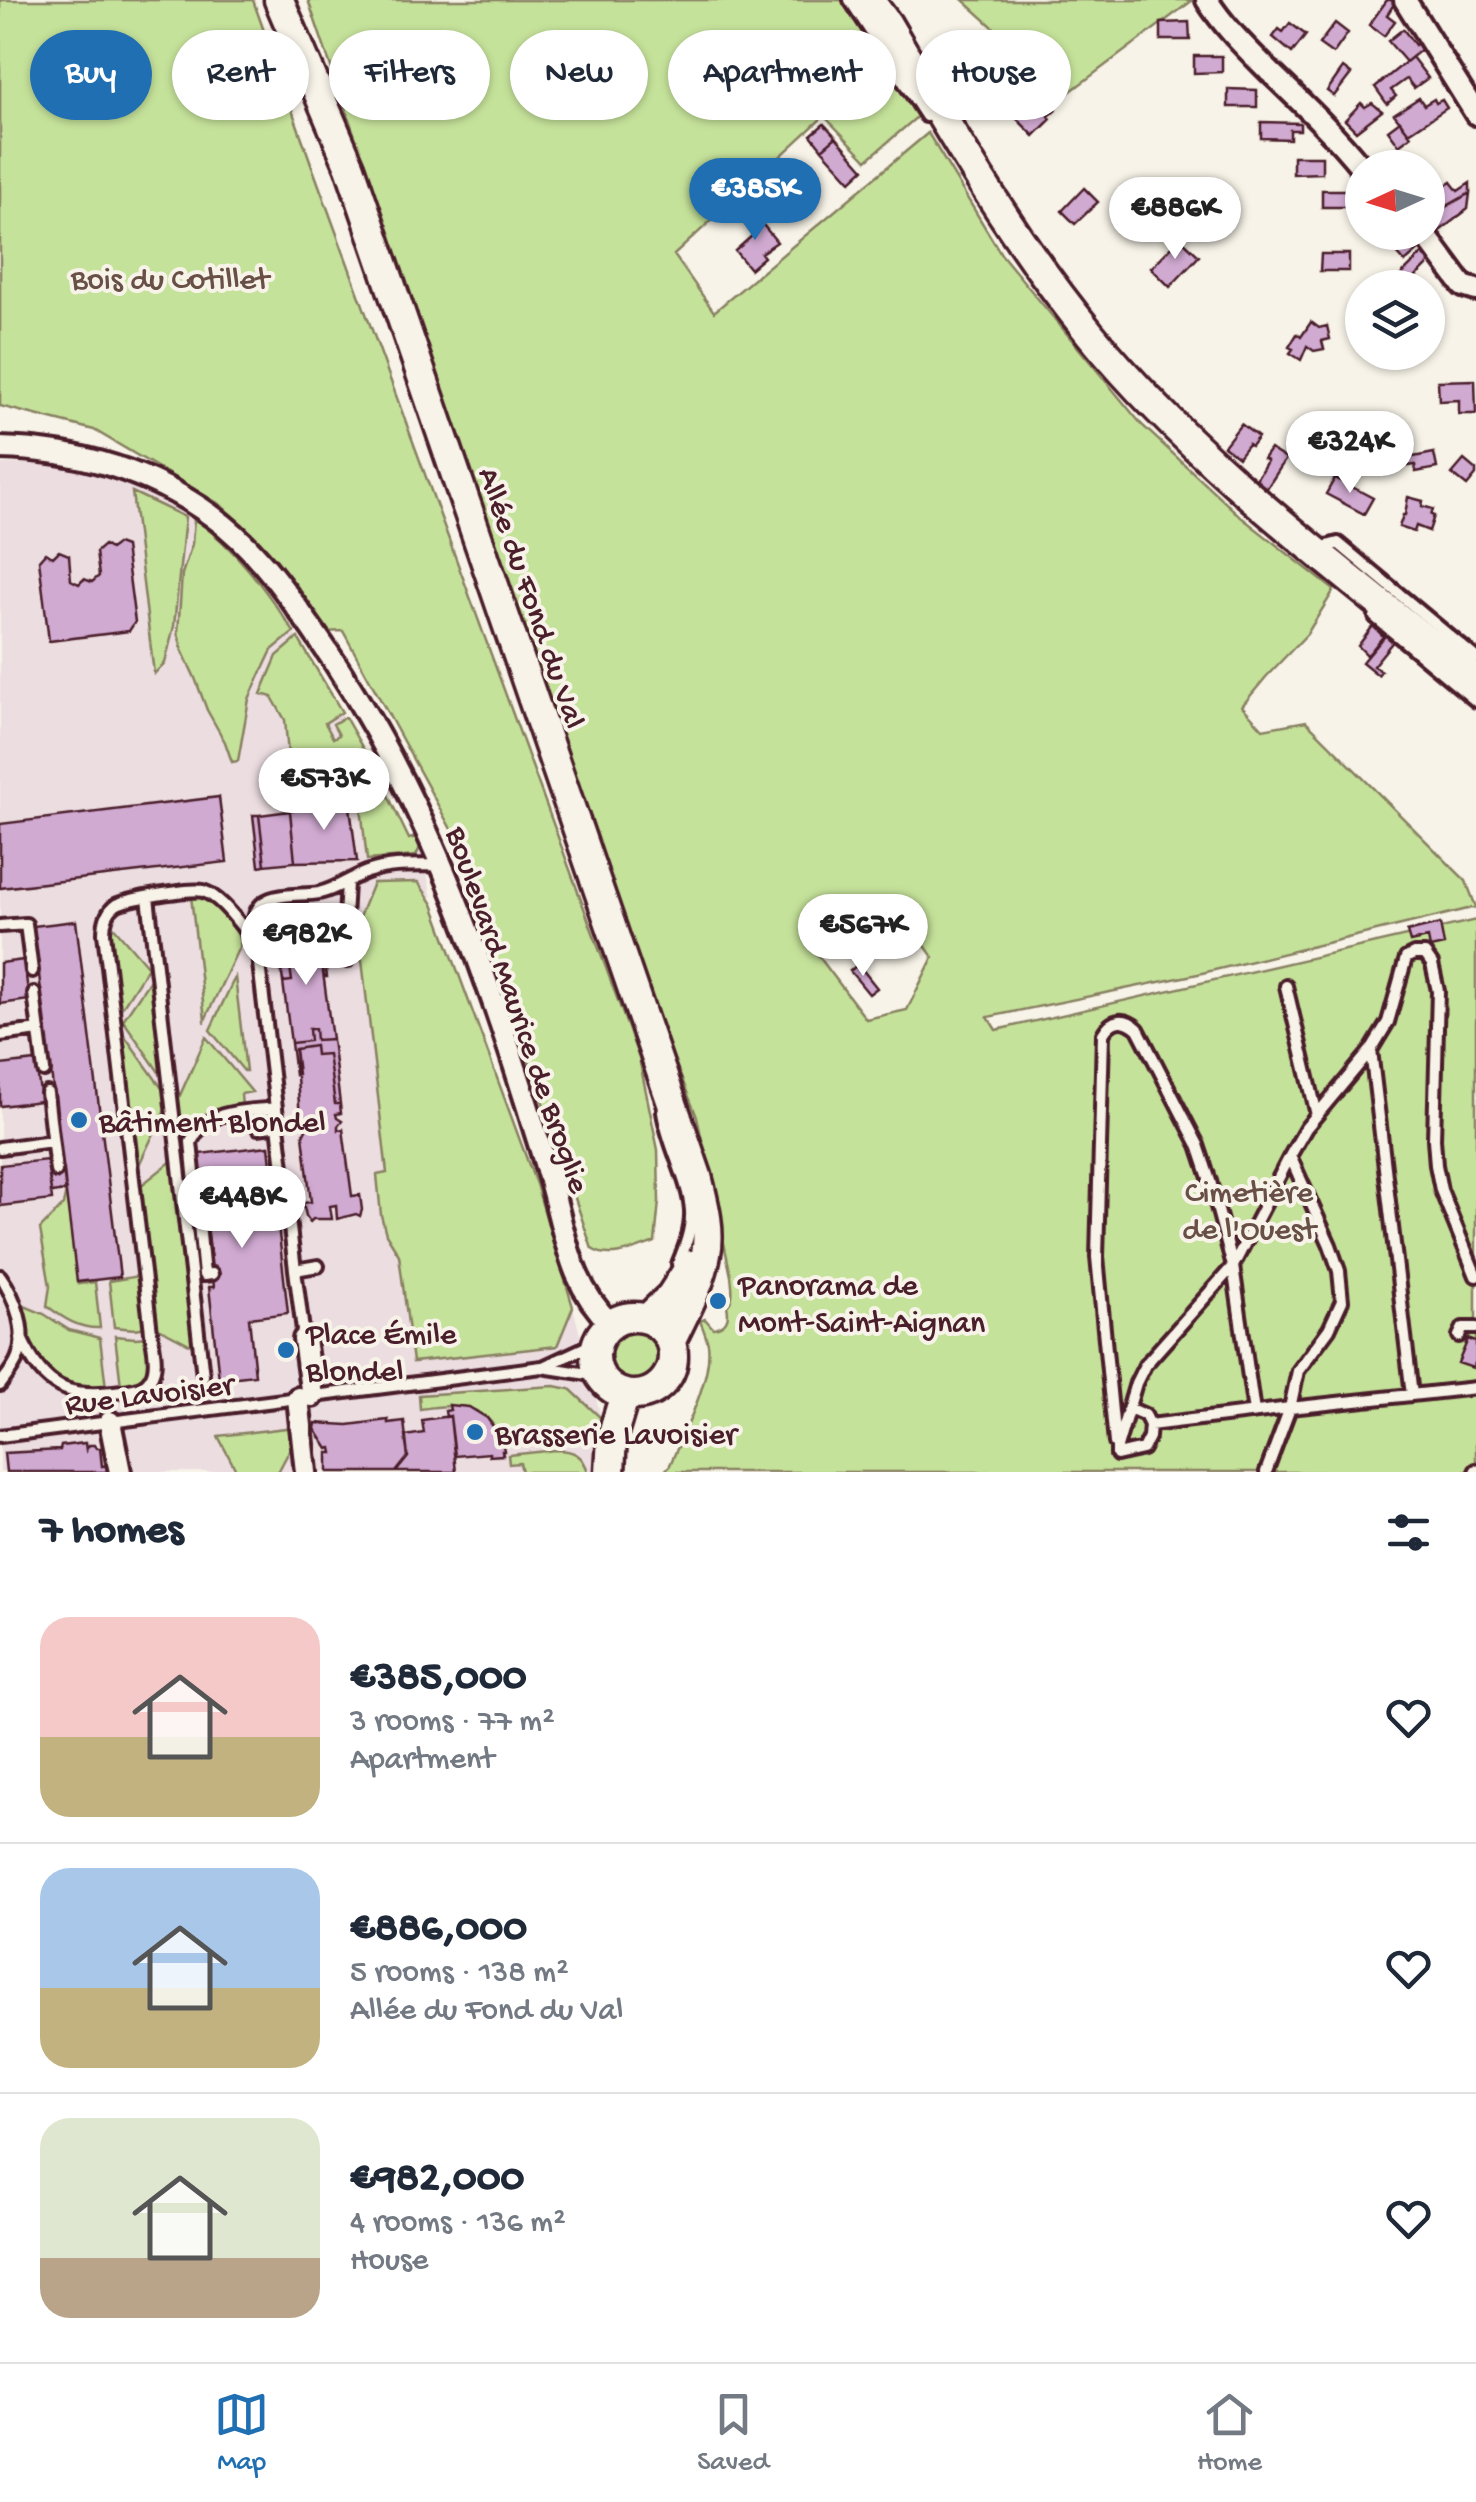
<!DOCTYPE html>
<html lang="en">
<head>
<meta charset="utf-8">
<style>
	:root { --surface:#fff; --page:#f6f6f7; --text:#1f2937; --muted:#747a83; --line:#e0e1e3; --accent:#1f6fb2 }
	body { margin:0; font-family:"Gochi Hand",sans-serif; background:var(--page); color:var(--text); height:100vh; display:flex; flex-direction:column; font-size:38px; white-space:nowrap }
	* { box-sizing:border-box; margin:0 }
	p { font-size:32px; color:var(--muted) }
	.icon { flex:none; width:55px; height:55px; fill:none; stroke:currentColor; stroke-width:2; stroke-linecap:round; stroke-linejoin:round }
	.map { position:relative; height:1472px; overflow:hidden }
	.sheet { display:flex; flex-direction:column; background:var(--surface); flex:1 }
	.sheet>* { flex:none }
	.guide { position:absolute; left:30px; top:30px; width:1418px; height:90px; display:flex; gap:20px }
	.needle { width:65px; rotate:266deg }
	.controls { position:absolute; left:1345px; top:150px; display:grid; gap:20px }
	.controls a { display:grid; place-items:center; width:100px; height:100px; border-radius:50%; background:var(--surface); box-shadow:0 2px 8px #0004; font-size:50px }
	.price { position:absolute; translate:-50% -85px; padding:0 22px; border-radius:35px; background:#fff; color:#222; font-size:32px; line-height:65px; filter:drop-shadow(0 2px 5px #0008) }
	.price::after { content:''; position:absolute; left:50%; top:60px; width:30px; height:22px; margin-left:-15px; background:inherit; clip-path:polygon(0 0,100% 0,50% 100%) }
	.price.active { background:var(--accent); color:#fff }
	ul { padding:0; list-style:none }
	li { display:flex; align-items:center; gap:30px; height:250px; padding:0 40px }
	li+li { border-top:2px solid var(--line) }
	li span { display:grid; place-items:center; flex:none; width:280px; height:200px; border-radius:30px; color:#555 }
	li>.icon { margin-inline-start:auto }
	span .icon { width:120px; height:120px; fill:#fffc; stroke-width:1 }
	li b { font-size:42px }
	h2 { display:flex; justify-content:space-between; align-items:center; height:120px; padding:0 40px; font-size:42px }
	.pill { padding:0 35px; border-radius:45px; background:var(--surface); box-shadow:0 2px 8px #0004; font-size:35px; line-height:90px }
	.pill.active { background:var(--accent); color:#fff }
	.dock { display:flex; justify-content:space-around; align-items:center; height:140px; border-top:2px solid var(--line); background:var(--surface); font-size:28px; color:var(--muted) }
	.dock a { display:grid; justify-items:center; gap:5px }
	.dock .active { color:var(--accent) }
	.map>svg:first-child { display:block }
	.built { fill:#ecdde1 }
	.green { fill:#c5e29a; stroke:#888062; stroke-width:2.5; fill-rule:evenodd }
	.building { fill:#d1aad2; stroke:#4a1f2b; stroke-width:2.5 }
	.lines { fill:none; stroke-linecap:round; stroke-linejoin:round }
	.lane-casing { stroke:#4a1f2b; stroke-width:18 }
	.street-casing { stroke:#4a1f2b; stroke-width:28 }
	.secondary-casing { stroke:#4a1f2b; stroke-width:35 }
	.lane { stroke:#f7f3e8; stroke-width:10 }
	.street { stroke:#f7f3e8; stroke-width:20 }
	.secondary { stroke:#f7f3e8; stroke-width:28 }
	.poi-dot { fill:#1f6fb2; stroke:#f7f3e8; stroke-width:4 }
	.labels { text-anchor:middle; stroke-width:8; stroke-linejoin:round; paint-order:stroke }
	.park-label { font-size:32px; fill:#695047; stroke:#f7f3e8 }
	.street-label { font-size:32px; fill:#4a1f2b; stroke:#f7f3e8 }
	.poi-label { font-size:32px; fill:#4a1f2b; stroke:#f7f3e8; text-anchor:start }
</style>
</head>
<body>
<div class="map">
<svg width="1476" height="1472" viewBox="0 0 1476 1472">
	<rect width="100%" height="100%" fill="#f7f3e8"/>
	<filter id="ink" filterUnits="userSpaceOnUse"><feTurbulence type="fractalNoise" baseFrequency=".01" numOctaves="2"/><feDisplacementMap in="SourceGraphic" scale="20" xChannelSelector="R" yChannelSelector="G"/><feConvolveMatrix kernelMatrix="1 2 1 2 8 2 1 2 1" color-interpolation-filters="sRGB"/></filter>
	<g filter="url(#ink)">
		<path class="built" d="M44,463l81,18 69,38 33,28 37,41 30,44 87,149 28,58 11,-3 13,68 103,280 37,123 28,111 -7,18 3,36h-597v-1008z"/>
		<path class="green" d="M0,0h253l60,169 326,889 19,92 1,51 -4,41c-20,7 -45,19 -63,7l-140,-418 -109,-200 -18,1 -50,-74 -54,-53 -127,-75 -94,-24z
			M308,0h534l17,22 59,94 -51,44 -43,-44 -150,139 40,57 214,-179 73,121 141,171 99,92 93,73 -27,44 -41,43 -24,29 21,23 43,-8 160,160 10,26 -278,67 -210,43 8,13 480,-110v552h-812l6,-7c13,-31 43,-88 38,-121 -2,-8 -5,-16 -8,-23l5,-2 8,9c13,-2 17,-9 14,-22 8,-8 5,-19 4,-30l-34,-159 -28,-70zM889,902l16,15 28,40 -26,53 -41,9 -49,-65z
			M963,0h230l-126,94z
			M132,492l53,25 -11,109 -9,37 -11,11z
			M194,519c42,28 72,72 100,113l-22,18 -23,49 -11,62 -6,1 -7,-20 -18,-32 -12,-32 -13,-28 -4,-17 4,-59 10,-30z
			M298,638l44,74 -17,11 8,15 6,-3 -6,-11 12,-7 34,60 -23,12 -64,12 -7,-81 -13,-23 -11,-3 16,-38z
			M383,785l26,54 11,-3 2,7 -6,13 -49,4 -7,-62z
			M418,882l15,22 103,280 37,123 -16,39 -144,16 -14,-107 -13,-21 -5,-19 -4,-40 10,-2 -25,-213h-10l1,-28 20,-49z
			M191,896c22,3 47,26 49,49l-35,75z
			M111,924l37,43 -27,42 -3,1 -8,-76z
			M152,977l11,101 -40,-58z
			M235,977l11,94h-2l-34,-41z
			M122,1032l44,62 1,12 -30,63z
			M206,1037l46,55 -11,2 1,13c-31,4 -52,6 -58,42h-2l-5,-47z
			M173,1160l22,187 -40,-21 -16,-139z
			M66,1191l12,93 17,-2 5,46c-21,1 -37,-10 -53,-22l3,-20 -10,-57 23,-24z
			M139,1276l7,51 -11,2 -21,-2 -5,-46z
			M22,1305l22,9 25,16 31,8 6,50h-30l-9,-3 -20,-17 -16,-20z
			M605 1353a29 29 0 1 1 58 0a29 29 0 1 1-58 0Z
			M115,1336l20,2 12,-1c3,27 8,44 -26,49z
			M554,1386l16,3 31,29 -7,18 -91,9c-14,-44 -45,-41 -83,-36l-1,-14z
			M295,1427l1,11 -18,34h-41l-19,-36z
			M556,1450c18,0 27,5 32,22h-66l-2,-9 -11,1 -1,-9z"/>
		<path class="building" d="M1387,0h5l2,4 -7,11 8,6 -11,15 -15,-11z
			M1189,22l1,18h-29v-17z
			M1290,23l16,12 -14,18 -19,-16 6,-8 4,3z
			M1335,23l13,10 -15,21 -14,-10z
			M1403,29l12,16 3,-2 4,6 -16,13 -18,-21z
			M1194,56h28v16l-28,1z
			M1412,57l16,21 -14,10 -7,-9 -2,1 -14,10 5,6 -9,8 -12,-17z
			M1343,68l8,6 -17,22 -7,-5z
			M1036,86l15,15 -2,2 7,7 -7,6 2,3 -17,17 -22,-22 12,-11 -2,-3z
			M1228,89l29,1v17h-29z
			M1419,98l5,7 10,-6 2,4 6,-3 5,8 -38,25 -15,-19z
			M1361,103l4,4 7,-4 10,8 -26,20 -11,-11z
			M1400,121l11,15 -12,9 -11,-15z
			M1261,122l39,1v7h-10v9l-29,-1z
			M824,124l12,13 -14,12 -11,-14z
			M836,137l28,32 -13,12 -29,-32z
			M1293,156h29v17l-29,1z
			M1451,182l7,9 12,-8v10l-23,13 -10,-15z
			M1084,188l14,14 -23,22 -13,-13z
			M1322,190h29l-1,17h-28z
			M1470,193l-2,16 -31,24 -7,-8 6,-5 -4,-5z
			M754,214l23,28 -16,11 3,4 -14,12 -15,-18 18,-16 -9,-12z
			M1394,232h15l12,16 -16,14 -9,-10 6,-6 -3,-3 -8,4 -3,-4 4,-3 -2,-2z
			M1180,238l19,18 -29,31 -19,-19z
			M1424,252l8,9 -27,27h-17z
			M1321,254h28v17h-29z
			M1311,322l8,6 8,-2 3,13 -8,2 2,8 -10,2 -7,-5 -6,14 -11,-7 3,-4 -4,-2 8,-13 4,3z
			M1475,380l1,34h-17v-14l-20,1 -1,-20z
			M1241,424l17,13 -7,9 -3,-2 -10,13 -14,-11z
			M1270,449l16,10 -19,29 -12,-7 12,-20 -4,-2z
			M1434,453l3,15 -21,4 -1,-7 -6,1 -1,-8z
			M1464,460l12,10v5l-9,11 -15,-12z
			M1335,478l38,20 -9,16 -38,-20z
			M1408,497l15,4 -1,5 11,3 -2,6 3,1 -5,15 -13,-5 -2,6 -15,-5 4,-12h2z
			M117,544l8,3 10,75 -6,9 -80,10 -10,-81 6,-7 8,4 6,-6 10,4 2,25 8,4 5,-5 8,3 7,-6 -3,-24 8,-7 6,4z
			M1373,626l11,11 -16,19 -10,-10z
			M1385,634l10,5 -22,27 8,5 -3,4 -16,-13z
			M219,797l8,65 -227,26v-64z
			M349,799l8,62 -62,1 -5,-51z
			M290,811l5,51 -30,3 -6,-50z
			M253,815h6l6,50 -6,1z
			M76,921l44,356 -43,5 -44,-356z
			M320,923l7,54h-3l-7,-49 -32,4 7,49 -9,1 -7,-53z
			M1440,924l4,21 -14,3 -2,-10 -18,4 -3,-10z
			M317,928l15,111 -16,1 -1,-11h-6l1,12 -19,2 -8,-61 9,-1 -7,-49z
			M24,960l5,40 -29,4v-41z
			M858,964l19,24 -8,6 -19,-23z
			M309,1029h6l1,11 16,-1 8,65h-5l-7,-50 -12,1 -1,-9 -20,3 3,25 -3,1 -4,-32 19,-2z
			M315,1046l1,9 12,-1 7,50h5l1,9 -5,1 1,4 5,3 -4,5v4l5,-1 9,67 8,-1 2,15 -2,6 -4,-2 -19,5 -1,-14 -6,1 2,13h-19l-3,3 -4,-6 -3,-13 8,-1 -8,-67 4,-8 -1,-5h-4l-2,-4 -5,-69z
			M36,1061l5,40 -41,5v-41z
			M269,1146l19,167 -39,5 6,57 -36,4 -10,-92h5l-15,-133z
			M47,1160l5,40 -52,6v-41z
			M64,1170l2,21 -15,2 -2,-21z
			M1468,1339l8,3v19l-3,7 -15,-5z
			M449,1405l20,2 18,11 15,21 2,12h-2l1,4 -14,1v-3l-34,3 -5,-40 -4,1 -1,-6 5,-1z
			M450,1416l6,56h-60l12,-15 -3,-21 19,-3 -2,-13z
			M388,1420v3l16,-2 4,36 -12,15h-68v-19h5l-1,-5 -4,1 -13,-20 1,-6 32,2z
			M85,1443l1,7 3,-5h5l2,3h4l2,18 7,-1 1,7h-104l-2,-19 56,-3 1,-4z"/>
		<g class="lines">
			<defs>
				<path id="lane" d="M850,0l76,116
					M1316,549l22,-6 138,115
					M1375,617l101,84
					M347,883l-3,52 3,26
					M148,897l55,479
					M0,926l26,-2 6,47
					M1286,986l31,129
					M34,993l10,78
					M0,1035l39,-5
					M1371,1050l41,345
					M47,1093l9,78
					M663,1112c5,34 26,68 28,99 1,18 -6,36 -13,53
					M258,1128l20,-3
					M0,1148l52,-7
					M318,1266l-23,4 -41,-349c3,-32 42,-24 65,-28 19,-4 34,-17 51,-22 23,-8 49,-5 72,-6
					M295,1270l9,68
					M212,1274l-8,1 -13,-133c16,-34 53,-30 85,-34
					M0,1276c15,21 28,55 18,81 -3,9 -12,20 -18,28
					M1459,1336l4,-8h13
					M21,1338c24,52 47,60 101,53 10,-1 23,-3 28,-12 9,-12 3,-33 1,-47l-47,-399c0,-11 2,-21 12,-28 8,-6 78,-17 87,-14 18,6 34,30 46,44l7,-1
					M543,1367l54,-25
					M1129,1408l16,7 5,10 140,-17 8,-37 31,-42 13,-28 -3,-30 -9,-26 -40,-89
					M0,1436l542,-69 59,9
					M1115,1443l-18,-186 6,-223c9,-16 22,-17 35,-5l60,116 12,36 23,85 21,146
					M1117,1455v-8l19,-64 9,-18 88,-99 57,-110 16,-28 65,-78 17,-28 18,-64 8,-4h11l7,10 6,27 -4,148 2,26 5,25 35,86
					M1117,1455l26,-6 6,-12 1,-12
					M1266,1472l24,-64 186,-20
					M1475,1472l1,-2"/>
				<path id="street" d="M1207,0c17,27 40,49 62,71 32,31 65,62 93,97
					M1405,0l71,114
					M1423,232l40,54 13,4
					M0,448c77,2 149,22 212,68 40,28 72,73 100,113 105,149 162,307 216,479 8,27 17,53 24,80 14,51 19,98 59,136
					M304,1339l8,57
					M298,1398l8,74
					M110,1422l10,50"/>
				<path id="secondary" d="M279,0l71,167 347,1009c6,25 14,52 9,78 -5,30 -22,59 -35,87
					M869,0l18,24c63,107 125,215 204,311 110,134 252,237 385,346
					M595 1356a39 39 0 1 1 78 0a39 39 0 1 1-78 0Z
					M648,1318l23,-22 20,-31
					M610,1472l2,-35 13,-43"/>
			</defs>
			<use href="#lane" class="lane-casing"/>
			<use href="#street" class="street-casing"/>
			<use href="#secondary" class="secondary-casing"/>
			<use href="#lane" class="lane"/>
			<use href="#street" class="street"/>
			<use href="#secondary" class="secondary"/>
		</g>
	</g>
	<g class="poi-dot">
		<circle cx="79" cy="1120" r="10"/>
		<circle cx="718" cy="1301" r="10"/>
		<circle cx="286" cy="1350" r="10"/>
		<circle cx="475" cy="1432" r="10"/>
	</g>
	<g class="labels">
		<g class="park-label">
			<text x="170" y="288">Bois du Cotillet</text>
			<text x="1249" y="1201">Cimetière<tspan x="1249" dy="37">de l'Ouest</tspan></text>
		</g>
		<g class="street-label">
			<text transform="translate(534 597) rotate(71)" y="11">Allée du Fond du Val</text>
			<text transform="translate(520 1009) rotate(71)" y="11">Boulevard Maurice de Broglie</text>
			<text transform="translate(149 1392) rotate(-7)" y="11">Rue Lavoisier</text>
		</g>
		<g class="poi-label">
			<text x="99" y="1131">Bâtiment Blondel</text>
			<text x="738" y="1294">Panorama de<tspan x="738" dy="37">Mont-Saint-Aignan</tspan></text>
			<text x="306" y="1343">Place Émile<tspan x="306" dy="37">Blondel</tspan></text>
			<text x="495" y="1443">Brasserie Lavoisier</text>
		</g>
	</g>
</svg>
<div class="controls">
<a><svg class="needle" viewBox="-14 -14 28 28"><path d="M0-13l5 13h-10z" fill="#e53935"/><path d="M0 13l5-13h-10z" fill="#747a83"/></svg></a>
<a><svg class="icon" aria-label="layers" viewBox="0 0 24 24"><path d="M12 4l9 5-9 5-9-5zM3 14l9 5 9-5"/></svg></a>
</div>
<b class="price active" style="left:755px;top:243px">€385K</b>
<b class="price" style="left:1175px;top:262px">€886K</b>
<b class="price" style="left:1350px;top:496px">€324K</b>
<b class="price" style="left:324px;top:833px">€573K</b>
<b class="price" style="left:863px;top:979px">€567K</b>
<b class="price" style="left:306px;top:988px">€982K</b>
<b class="price" style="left:242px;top:1251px">€448K</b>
<div class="guide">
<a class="pill active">Buy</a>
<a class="pill">Rent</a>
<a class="pill">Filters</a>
<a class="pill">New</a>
<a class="pill">Apartment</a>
<a class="pill">House</a>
</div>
</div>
<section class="sheet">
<h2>7 homes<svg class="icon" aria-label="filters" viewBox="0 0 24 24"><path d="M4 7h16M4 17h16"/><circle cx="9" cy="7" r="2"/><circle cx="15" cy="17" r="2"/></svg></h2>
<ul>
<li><span style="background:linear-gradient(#f6c9c9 60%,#c2b280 0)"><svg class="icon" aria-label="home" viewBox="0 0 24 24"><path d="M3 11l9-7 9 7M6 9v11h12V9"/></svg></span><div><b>€385,000</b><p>3 rooms · 77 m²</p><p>Apartment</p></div><svg class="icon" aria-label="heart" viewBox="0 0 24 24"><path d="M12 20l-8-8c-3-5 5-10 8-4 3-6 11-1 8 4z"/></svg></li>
<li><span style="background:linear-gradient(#a9c7e8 60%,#c2b280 0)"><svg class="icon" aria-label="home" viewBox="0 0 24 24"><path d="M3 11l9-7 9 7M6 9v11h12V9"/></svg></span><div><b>€886,000</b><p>5 rooms · 138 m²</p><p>Allée du Fond du Val</p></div><svg class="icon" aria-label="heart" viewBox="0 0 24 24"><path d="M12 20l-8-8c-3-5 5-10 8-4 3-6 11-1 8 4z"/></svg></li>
<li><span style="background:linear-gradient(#dfe7d0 70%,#b9a48a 0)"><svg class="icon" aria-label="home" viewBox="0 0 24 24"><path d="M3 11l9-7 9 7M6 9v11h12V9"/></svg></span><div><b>€982,000</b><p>4 rooms · 136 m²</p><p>House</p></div><svg class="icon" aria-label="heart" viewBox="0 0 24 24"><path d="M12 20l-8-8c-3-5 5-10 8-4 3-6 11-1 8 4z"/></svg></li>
</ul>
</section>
<nav class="dock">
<a class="active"><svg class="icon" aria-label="map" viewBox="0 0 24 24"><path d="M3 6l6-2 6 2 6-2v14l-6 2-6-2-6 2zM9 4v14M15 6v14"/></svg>Map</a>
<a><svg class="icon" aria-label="saved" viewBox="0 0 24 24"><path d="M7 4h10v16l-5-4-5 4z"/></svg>Saved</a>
<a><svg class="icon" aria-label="home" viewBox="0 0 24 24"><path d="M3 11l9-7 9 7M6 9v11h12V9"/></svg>Home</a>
</nav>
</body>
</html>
